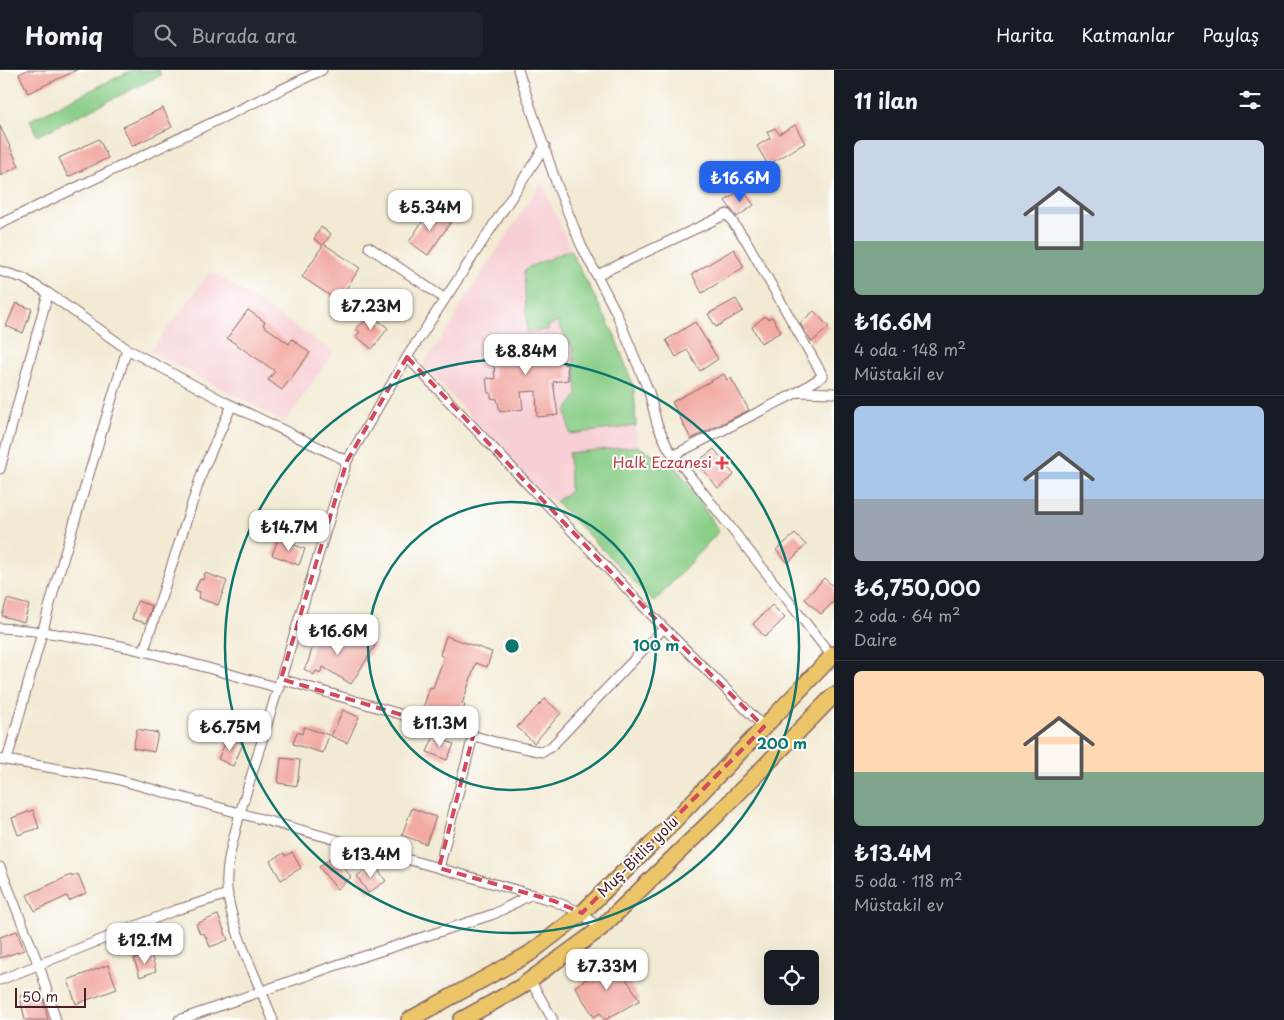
<!DOCTYPE html>
<html lang="tr">
<head>
<meta charset="utf-8">
<style>
	:root { --surface:#171b24; --page:#20242c; --text:#f1f3f6; --muted:#9ea1a6; --line:#363941; --accent:#2563eb }
	body { margin:0; font-family:"Playpen Sans",sans-serif; background:var(--page); color:var(--text); height:100vh; display:flex; flex-direction:column; font-size:19px; white-space:nowrap }
	* { box-sizing:border-box; margin:0 }
	p { font-size:16px; color:var(--muted) }
	.icon { flex:none; width:28px; height:28px; fill:none; stroke:currentColor; stroke-width:2; stroke-linecap:round; stroke-linejoin:round }
	.map { position:relative; flex:1; overflow:hidden }
	.details { display:flex; flex-direction:column; background:var(--surface); width:450px }
	.details>* { flex:none }
	.fabs { position:absolute; left:764px; top:880px; display:grid; gap:10px }
	.fabs a { display:grid; place-items:center; width:55px; height:55px; border-radius:8px; background:var(--surface); box-shadow:0 5px 20px #0002; font-size:25px }
	.scale { position:absolute; left:15px; bottom:12px; width:71px; box-sizing:border-box; padding-left:5px; border:2px solid #4a1f2b; border-top:0; font-size:14px; line-height:18px; white-space:nowrap; color:#4a1f2b; -webkit-text-stroke:4px #fff; paint-order:stroke }
	.price { position:absolute; translate:-50% -42px; padding:0 11px; border-radius:10px; background:#fff; color:#222; font-size:16px; line-height:32px; filter:drop-shadow(0 1px 2px #0008) }
	.price::after { content:''; position:absolute; left:50%; top:30px; width:15px; height:11px; margin-left:-8px; background:inherit; clip-path:polygon(0 0,100% 0,50% 100%) }
	.price.selected { background:var(--accent); color:#fff }
	ul { padding:0; list-style:none }
	li { display:grid; align-content:center; gap:10px; height:265px; padding:0 20px }
	li+li { border-top:1px solid var(--line) }
	li span { display:grid; place-items:center; height:155px; border-radius:8px; color:#555 }
	li>.icon { margin-inline-start:auto }
	span .icon { width:90px; height:90px; fill:#fffc; stroke-width:1 }
	li b { font-size:21px }
	h2 { display:flex; justify-content:space-between; align-items:center; height:60px; padding:0 20px; font-size:21px }
	header { display:flex; align-items:center; gap:30px; box-sizing:border-box; height:70px; padding:0 25px; background:var(--surface); border-bottom:1px solid var(--line) }
	header strong { font-size:24px }
	nav { display:flex; gap:28px; margin-inline-start:auto; font-size:18px }
	.search { width:350px; height:45px; background:var(--page); display:flex; align-items:center; gap:12px; box-sizing:border-box; padding:0 18px; border-radius:8px; color:var(--muted); font-size:19px }
	main { display:flex; flex:1; min-height:0 }
	.map>svg:first-child { display:block }
	.built { fill:#f7cfd4 }
	.green { fill:#8ace88; stroke:#6a765a }
	.building { fill:#f2aaa3 }
	.lines { fill:none; stroke-linecap:round; stroke-linejoin:round }
	.minor-casing { stroke:#856666; stroke-width:11 }
	.trunk-casing { stroke:#856666; stroke-width:18 }
	.minor { stroke:#fff; stroke-width:9 }
	.trunk { stroke:#edc569; stroke-width:15 }
	.marked { fill:none; stroke:#d1495b; stroke-width:4; stroke-dasharray:10 6; stroke-linejoin:round }
	.ring { fill:none; stroke:#0f766e; stroke-width:2.5 }
	.health-dot { fill:#e0444e; stroke:#fff; stroke-width:2 }
	.labels { text-anchor:middle; stroke-width:4; stroke-linejoin:round; paint-order:stroke }
	.health-label { font-size:15px; fill:#be3a42; stroke:#fff; text-anchor:end }
	.street-label { font-size:15px; fill:#4a1f2b; stroke:#fff }
	.centre { fill:#0f766e; stroke:#fff; stroke-width:2.5 }
	.ring-label { font-size:15px; text-anchor:middle; font-weight:bold; fill:#0f766e; stroke:#fff; stroke-width:4; stroke-linejoin:round; paint-order:stroke }
</style>
</head>
<body>
<header>
<strong>Homiq</strong>
<div class="search"><svg class="icon" aria-label="search" viewBox="0 0 24 24"><circle cx="10" cy="10" r="6"/><path d="M15 15l6 6"/></svg>Burada ara</div>
<nav><a>Harita</a><a>Katmanlar</a><a>Paylaş</a></nav>
</header>
<main>
<div class="map">
<svg width="834" height="950" viewBox="0 0 834 950">
	<rect width="100%" height="100%" fill="#fff"/>
	<filter id="ink" filterUnits="userSpaceOnUse"><feTurbulence type="fractalNoise" baseFrequency=".02" numOctaves="2"/><feDisplacementMap in="SourceGraphic" scale="10" xChannelSelector="R" yChannelSelector="G"/><feConvolveMatrix kernelMatrix="1 2 1 2 8 2 1 2 1" color-interpolation-filters="sRGB"/></filter>
	<filter id="wash" filterUnits="userSpaceOnUse"><feTurbulence type="fractalNoise" baseFrequency=".0096" numOctaves="4" result="noise"/><feDisplacementMap in="SourceGraphic" scale="20" xChannelSelector="R" yChannelSelector="G"/><feGaussianBlur stdDeviation="1.12" result="paint"/><feColorMatrix in="noise" values="0 0 0 0 0 0 0 0 0 0 0 0 0 0 0 0 0 1.4 0 .05"/><feComposite in="paint" operator="in"/></filter>
	<g filter="url(#wash)">
		<rect width="100%" height="100%" fill="#f2ead3"/>
		<path class="built" d="M542,112l34,80 38,72 20,54 3,58 -68,7 1,39 -14,10 -18,-12 -115,-125 32,-46 4,-11z
			M211,201l123,81 -49,70 -135,-71z"/>
		<path class="green" d="M132,0h27l2,5 -124,61 -7,-16z
			M570,180l44,84 20,54 2,38 -66,8 -4,-23 11,-16 -4,-47 -14,-21v-5l-11,4v4l-21,2 -3,-60 5,-5z
			M637,376l38,19 44,66 -65,71 -98,-100 14,-11 -1,-38z"/>
		<g id="blocks">
			<path class="building" d="M27,0h50l-49,23 -9,-19z
				M163,38l9,19 -40,19 -9,-19z
				M795,55l10,18 -37,22 -11,-19 13,-8 -3,-6 8,-4 4,6z
				M0,56l19,40 -19,10z
				M99,69l9,19 -40,19 -9,-19z
				M742,119l12,16 -17,12 -12,-16z
				M431,138l20,14 -23,33 -19,-13z
				M321,157l10,7 -7,10 36,24 -22,33 -36,-24 21,-32 -9,-6z
				M734,179l10,18 -42,26 -10,-19z
				M736,229l7,12 -27,16 -8,-13z
				M16,233l16,6 -9,24 -17,-7z
				M248,240l17,12 -2,3 26,19 3,-5 18,14 -28,37 -14,-10 7,-9 -48,-33z
				M814,241l15,16 -17,15 -12,-19z
				M371,245l17,13 -16,21 -16,-13 4,-4 -4,-3z
				M765,246l2,3 5,-2 9,15 -20,11 -9,-16z
				M695,252l23,37 -18,12 -13,-21 -11,7 -10,-17z
				M550,270l4,23 9,-2 1,4 3,-1 1,16 -15,2 5,33 -21,2 -1,-26 -15,1 2,17 -23,3 -3,-13 -6,-1v-5h-3l-2,-15 9,1 -3,-36 24,-2v5z
				M724,304l3,6 4,-2 18,32 -58,29 -19,-37z
				M714,379l20,26 -16,13 -21,-26z
				M795,464l11,11 -18,18 -12,-13z
				M278,469l27,10 -6,16 -27,-10z
				M205,503l22,8 -9,24 -20,-7 2,-6 -5,-2 5,-11 3,1z
				M824,508l10,9v14l-13,13 -16,-15z
				M7,529l22,6 -5,17 -22,-6z
				M137,531l15,5 -6,17 -14,-4z
				M772,535l13,13 -20,19 -12,-13z
				M319,556l28,17 3,-4 8,5 4,-6 13,8 -24,38 -28,-17 -3,6 -4,-2 -2,4 -10,-6 4,-7z
				M446,566l46,16 -5,15 -11,-4 -14,41 3,1 -6,15 -36,-12 7,-21 3,1 11,-31 -4,-2z
				M545,629l16,14 -27,30 -17,-16z
				M343,640l16,7 -12,26 -16,-7z
				M304,657l25,8 -6,18 -30,-9 4,-12 5,2z
				M137,659l21,4 -4,19 -21,-4z
				M434,666l20,8 -7,16 -20,-8z
				M228,667l15,7 -10,22 -15,-7z
				M281,688l19,2 -3,26 -19,-3z
				M412,738l24,9 -10,27 -24,-9z
				M33,740l6,18 -21,7 -6,-17z
				M292,782l9,16 -20,12 -11,-19 14,-8 1,3z
				M334,785l17,22 -14,12 -18,-22z
				M374,794l12,17 -18,12 -11,-17z
				M78,804l8,19 -17,8 -2,-5 -32,15 -8,-16 44,-20 1,2z
				M218,845l10,25 -18,7 -6,-14 -4,1 -4,-10z
				M17,861l7,19 -24,8v-21z
				M151,884l5,17 -16,6 -6,-18z
				M613,889l27,41 -35,20 -5,-7 -6,4 -19,-30z
				M108,895l9,24 -41,15 -8,-24z
				M41,921l7,29h-23l-5,-24z"/>
		</g>
	</g>
	<g filter="url(#ink)">
		<use href="#blocks" fill-opacity="0" stroke="#856666" stroke-width="1"/>
		<g class="lines">
			<defs>
				<path id="minor" d="M518,0l39,115 24,60 35,67 33,80 8,32 11,24 166,211
					M0,154l322,-154
					M369,177l76,52
					M0,201l23,7 25,15 79,56 98,53 122,59 -107,352c-6,25 -15,51 -13,76 3,38 32,94 46,131
					M597,205l130,-61 20,28 76,134 -25,16 -124,63
					M407,287l257,271 100,99
					M798,322l36,1
					M347,391l60,-104 138,-211
					M0,399l48,-176
					M0,558c96,6 187,34 279,60
					M144,580l59,-180 29,-65
					M281,609l214,63 48,10 9,-6 112,-118
					M0,689l112,19 327,90 115,33 28,12 18,16
					M7,690l48,-174 72,-237
					M0,797l41,104 15,49
					M439,798l34,-132
					M0,910l176,-70 52,-16
					M530,910l23,40
					M179,950l158,-55 157,-51 38,-20"/>
				<path id="trunk" d="M409,950l120,-66 53,-41 69,-68 183,-191
					M461,950l58,-32 81,-59 117,-114 117,-120"/>
			</defs>
			<use href="#minor" class="minor-casing"/>
			<use href="#trunk" class="trunk-casing"/>
			<use href="#minor" class="minor"/>
			<use href="#trunk" class="trunk"/>
		</g>
	</g>
	<path class="marked" d="M407,287l257,271 100,99 -182,186 -28,-12 -115,-33 34,-132 -192,-57 66,-218z"/>
	<g class="ring">
		<circle cx="512" cy="576" r="144"/>
		<circle cx="512" cy="576" r="287"/>
	</g>
	<path class="health-dot" d="M719.5 385.5h5v5h5v5h-5v5h-5v-5h-5v-5h5z"/>
	<g class="labels">
		<g class="health-label">
			<text x="712" y="398">Halk Eczanesi</text>
		</g>
		<g class="street-label">
			<text transform="translate(638 787) rotate(-45)" y="5">Muş-Bitlis yolu</text>
		</g>
	</g>
	<circle cx="512" cy="576" r="8" class="centre"/>
	<g class="ring-label">
		<text x="656" y="581">100 m</text>
		<text x="782" y="679">200 m</text>
	</g>
</svg>
<div class="fabs">
<a><svg class="icon" aria-label="locate" viewBox="0 0 24 24"><circle cx="12" cy="12" r="6"/><path d="M12 2v4M12 18v4M2 12h4M18 12h4"/></svg></a>
</div>
<div class="scale">50 m</div>
<b class="price selected" style="left:740px;top:133px">₺16.6M</b>
<b class="price" style="left:430px;top:162px">₺5.34M</b>
<b class="price" style="left:371px;top:261px">₺7.23M</b>
<b class="price" style="left:526px;top:306px">₺8.84M</b>
<b class="price" style="left:289px;top:482px">₺14.7M</b>
<b class="price" style="left:338px;top:586px">₺16.6M</b>
<b class="price" style="left:440px;top:678px">₺11.3M</b>
<b class="price" style="left:230px;top:682px">₺6.75M</b>
<b class="price" style="left:371px;top:809px">₺13.4M</b>
<b class="price" style="left:145px;top:895px">₺12.1M</b>
<b class="price" style="left:607px;top:921px">₺7.33M</b>
</div>
<section class="details">
<h2>11 ilan<svg class="icon" aria-label="filters" viewBox="0 0 24 24"><path d="M4 7h16M4 17h16"/><circle cx="9" cy="7" r="2"/><circle cx="15" cy="17" r="2"/></svg></h2>
<ul>
<li><span style="background:linear-gradient(#c9d6e8 65%,#7fa58c 0)"><svg class="icon" aria-label="home" viewBox="0 0 24 24"><path d="M3 11l9-7 9 7M6 9v11h12V9"/></svg></span><div><b>₺16.6M</b><p>4 oda · 148 m²</p><p>Müstakil ev</p></div></li>
<li><span style="background:linear-gradient(#a9c7e8 60%,#9aa5b1 0)"><svg class="icon" aria-label="home" viewBox="0 0 24 24"><path d="M3 11l9-7 9 7M6 9v11h12V9"/></svg></span><div><b>₺6,750,000</b><p>2 oda · 64 m²</p><p>Daire</p></div></li>
<li><span style="background:linear-gradient(#ffd9b3 65%,#7fa58c 0)"><svg class="icon" aria-label="home" viewBox="0 0 24 24"><path d="M3 11l9-7 9 7M6 9v11h12V9"/></svg></span><div><b>₺13.4M</b><p>5 oda · 118 m²</p><p>Müstakil ev</p></div></li>
</ul>
</section>
</main>
</body>
</html>
